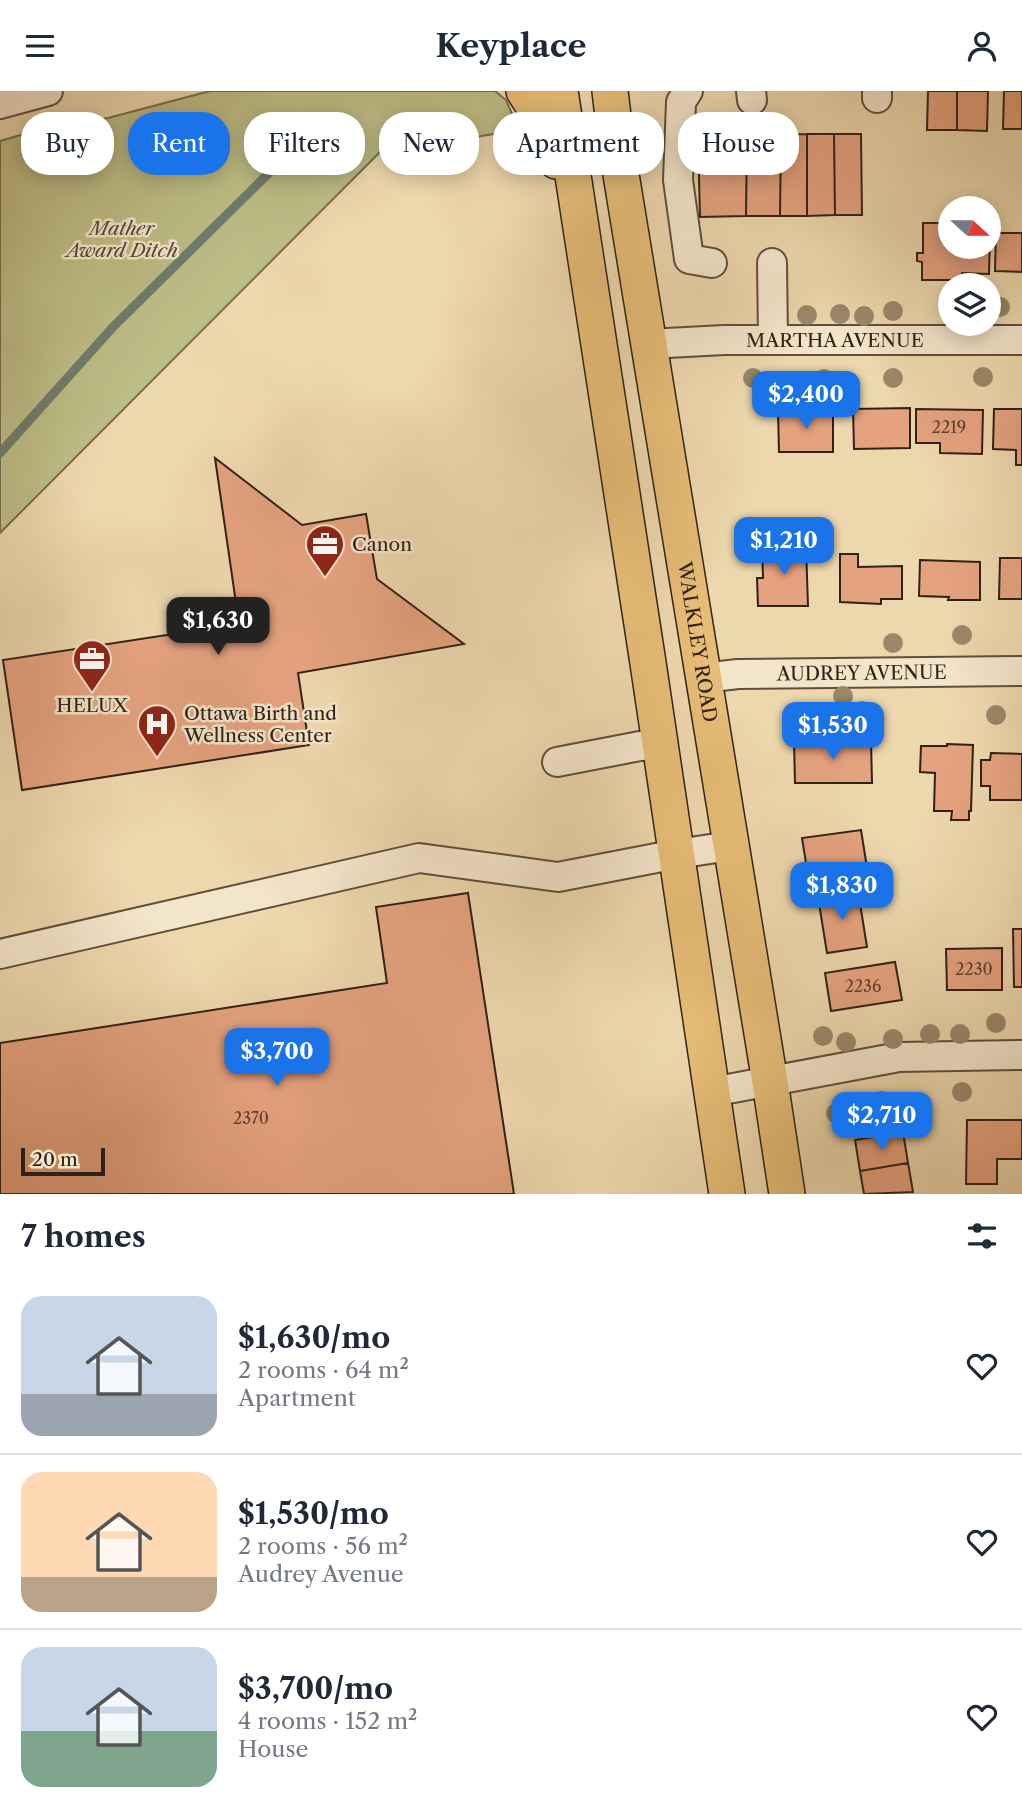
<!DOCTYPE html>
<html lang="en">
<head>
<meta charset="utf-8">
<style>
	:root { --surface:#fff; --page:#f6f6f7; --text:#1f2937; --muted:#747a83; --line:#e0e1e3; --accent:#1a73e8 }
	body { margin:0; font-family:"Libre Caslon Text",serif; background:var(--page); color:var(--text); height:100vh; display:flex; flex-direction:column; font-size:26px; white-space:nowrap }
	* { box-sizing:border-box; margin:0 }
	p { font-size:23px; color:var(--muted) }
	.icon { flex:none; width:38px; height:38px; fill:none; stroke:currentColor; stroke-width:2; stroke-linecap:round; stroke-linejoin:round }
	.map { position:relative; height:1103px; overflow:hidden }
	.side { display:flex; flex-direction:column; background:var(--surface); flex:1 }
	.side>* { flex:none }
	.banner { position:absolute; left:21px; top:21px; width:980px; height:63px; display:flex; gap:14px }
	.needle { width:46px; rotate:111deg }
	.controls { position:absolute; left:938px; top:105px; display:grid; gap:14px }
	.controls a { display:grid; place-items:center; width:63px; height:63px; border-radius:50%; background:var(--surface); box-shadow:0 4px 18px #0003; font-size:35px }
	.scale { position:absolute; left:21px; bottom:18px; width:84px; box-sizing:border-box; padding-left:7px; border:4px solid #312118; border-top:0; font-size:19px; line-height:24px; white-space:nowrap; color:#312118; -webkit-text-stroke:5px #f3e5ca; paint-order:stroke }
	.price { position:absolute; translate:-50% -60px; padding:0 16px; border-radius:14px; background:var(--accent); color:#fff; font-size:23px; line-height:46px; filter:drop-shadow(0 2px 4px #0008) }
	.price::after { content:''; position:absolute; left:50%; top:42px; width:21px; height:16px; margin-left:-10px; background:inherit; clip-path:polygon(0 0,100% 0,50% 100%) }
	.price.current { background:#222; color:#fff }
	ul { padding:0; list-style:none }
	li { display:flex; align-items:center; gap:21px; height:175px; padding:0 21px }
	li+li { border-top:2px solid var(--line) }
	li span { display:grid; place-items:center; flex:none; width:196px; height:140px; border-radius:21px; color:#555 }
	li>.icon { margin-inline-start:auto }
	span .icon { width:84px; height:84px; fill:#fffc; stroke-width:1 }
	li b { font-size:30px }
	h2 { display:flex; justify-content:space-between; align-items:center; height:84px; padding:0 21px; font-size:30px }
	.pill { padding:0 24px; border-radius:28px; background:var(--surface); box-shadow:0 4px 18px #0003; font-size:24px; line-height:63px }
	.pill.current { background:var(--accent); color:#fff }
	header { display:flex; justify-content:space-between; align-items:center; height:91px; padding:0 21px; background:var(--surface); font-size:32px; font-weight:800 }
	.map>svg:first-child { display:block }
	.green { fill:#bdbd86; stroke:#776f4f; stroke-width:2 }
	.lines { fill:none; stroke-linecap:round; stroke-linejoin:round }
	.stream { stroke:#707d6d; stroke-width:9 }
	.building { fill:#e5a27f; stroke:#312118; stroke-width:2 }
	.minor-casing { stroke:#604e3d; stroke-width:32 }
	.major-casing { stroke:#312118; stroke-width:38 }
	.minor { stroke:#f3e5ca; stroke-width:28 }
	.major { stroke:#e6bc76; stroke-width:35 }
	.tree { fill:#99886a }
	.labels { text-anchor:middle; stroke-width:5; stroke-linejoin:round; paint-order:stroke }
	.number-label { font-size:16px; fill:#5e4132 }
	.park-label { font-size:19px; font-style:italic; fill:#544834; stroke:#f3e5ca }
	.street-label { font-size:19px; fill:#312118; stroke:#f3e5ca }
	.poi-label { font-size:19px; fill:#312118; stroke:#f3e5ca; text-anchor:start }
</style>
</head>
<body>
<header><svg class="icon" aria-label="menu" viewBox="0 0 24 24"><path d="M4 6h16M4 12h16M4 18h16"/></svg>Keyplace<svg class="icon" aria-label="person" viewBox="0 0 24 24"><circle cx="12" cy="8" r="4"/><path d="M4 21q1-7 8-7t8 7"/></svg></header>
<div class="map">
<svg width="1022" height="1103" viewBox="0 0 1022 1103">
	<rect width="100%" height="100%" fill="#edd7ad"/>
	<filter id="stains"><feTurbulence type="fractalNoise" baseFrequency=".00286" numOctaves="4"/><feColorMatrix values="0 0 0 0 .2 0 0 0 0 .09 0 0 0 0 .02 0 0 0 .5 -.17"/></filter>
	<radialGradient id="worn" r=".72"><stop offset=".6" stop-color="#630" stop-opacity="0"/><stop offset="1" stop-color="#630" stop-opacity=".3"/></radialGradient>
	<path class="green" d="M210,0h285l11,9 13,30 -139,22 -380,381v-392l27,-8 81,-15z"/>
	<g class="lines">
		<path class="stream" d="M0,362l113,-126 166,-164"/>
	</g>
	<path class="building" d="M928,0h29v39h-30z
		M957,0h31l-1,40 -30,-1z
		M1004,0h18v38h-19z
		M807,43h27l1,81 -28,1z
		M807,43v82h-27l1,-81z
		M834,43h27l1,81h-27z
		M747,44h34l-1,81h-34z
		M747,44l-1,81 -46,1 -2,-80z
		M923,132h27v24h39l1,-11 -1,38 -27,-1v7h-40v-18l-5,-1v-8h6z
		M996,142h26v39l-27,-1z
		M910,317v40l-56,1 -1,-40z
		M916,318l67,1 -1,44 -42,-1v-10h-24z
		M994,318h28v56h-6v-15l-23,-1z
		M778,319h55v42h-54z
		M215,367l87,67 64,-11 11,65 87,65 -166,29 11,72 -287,45 -19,-130 236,-36z
		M806,455l2,60h-50l-1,-28h6l-1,-31z
		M840,463h18v13l44,-1v33h-21v5l-41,-2z
		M1000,467h22v41h-23z
		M920,469l60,2v38h-32l1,-3 -30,-1z
		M794,650h77l1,42h-77z
		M947,653l26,1 -2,66h-2v9h-18l1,-9h-18l1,-38 -15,-1 1,-26h26z
		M991,662l31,1v46h-32v-14h-9v-26h9z
		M861,739l7,44 -59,8 -7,-44z
		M858,800l9,56 -40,6 -9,-56z
		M468,802l46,301h-514v-151l387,-60 -11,-76z
		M1013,838h9v58h-8z
		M1002,857v42h-55l-1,-41z
		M895,871l7,38 -71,11 -6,-38z
		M967,1029h55v39h-25v25h-31z
		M903,1041l5,31 -48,8 -5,-31z
		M908,1072l5,29 -49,2 -4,-23z"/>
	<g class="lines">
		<defs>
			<g id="minor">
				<path d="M688,0l-7,11 -3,78 11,79 23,4"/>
				<path d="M751,0l1,9"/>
				<path d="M877,7v-7"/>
				<path d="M0,13l48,-13"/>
				<path d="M772,172l1,77"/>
				<path id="s1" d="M648,253l76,-4h298"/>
				<path id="s2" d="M703,587l35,-4 284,-3"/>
				<path d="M557,671l83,-16 21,-1"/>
				<path d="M0,863l419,-96 139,19 119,-23 53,-8"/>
				<path d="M712,1001l187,-35 123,-2"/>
			</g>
			<g id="major">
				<path d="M524,0l13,20 19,50"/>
				<path d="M560,0l88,572 79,531"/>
				<path id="s3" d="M610,0l7,59 153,932 17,112"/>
			</g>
		</defs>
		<use href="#minor" class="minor-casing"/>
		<use href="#major" class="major-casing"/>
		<use href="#minor" class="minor"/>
		<use href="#major" class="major"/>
	</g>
	<g class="tree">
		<circle cx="1000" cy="216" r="10"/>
		<circle cx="893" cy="220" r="10"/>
		<circle cx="840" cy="223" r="10"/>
		<circle cx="807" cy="224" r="10"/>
		<circle cx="864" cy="225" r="10"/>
		<circle cx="983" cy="286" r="10"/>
		<circle cx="753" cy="287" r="10"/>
		<circle cx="893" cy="287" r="10"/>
		<circle cx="824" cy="288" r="10"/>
		<circle cx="962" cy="544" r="10"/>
		<circle cx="893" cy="552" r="10"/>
		<circle cx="843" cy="605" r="10"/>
		<circle cx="862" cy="620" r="10"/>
		<circle cx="996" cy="624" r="10"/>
		<circle cx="996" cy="932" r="10"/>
		<circle cx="930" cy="943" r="10"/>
		<circle cx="960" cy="943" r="10"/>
		<circle cx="823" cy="945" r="10"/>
		<circle cx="893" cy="948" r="10"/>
		<circle cx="846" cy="951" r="10"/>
		<circle cx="962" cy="1001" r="10"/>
		<circle cx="882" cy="1010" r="10"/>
		<circle cx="836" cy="1022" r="10"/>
	</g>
	<defs>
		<symbol id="office-pin" viewBox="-11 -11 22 30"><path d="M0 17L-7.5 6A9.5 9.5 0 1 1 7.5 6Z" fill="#8f2418" stroke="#f3e5ca"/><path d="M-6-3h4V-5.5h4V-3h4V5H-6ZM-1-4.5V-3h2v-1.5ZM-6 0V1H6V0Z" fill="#fff"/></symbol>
		<symbol id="hospital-pin" viewBox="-11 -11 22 30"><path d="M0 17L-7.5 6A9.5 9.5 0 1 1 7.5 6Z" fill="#8f2418" stroke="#f3e5ca"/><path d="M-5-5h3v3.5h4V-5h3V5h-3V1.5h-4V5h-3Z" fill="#fff"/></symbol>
	</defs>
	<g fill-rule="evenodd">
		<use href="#office-pin" x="303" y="431" width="44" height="60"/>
		<use href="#office-pin" x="70" y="546" width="44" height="60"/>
		<use href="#hospital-pin" x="135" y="611" width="44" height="60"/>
	</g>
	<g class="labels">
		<g class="number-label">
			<text x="949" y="342">2219</text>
			<text x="974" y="884">2230</text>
			<text x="863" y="901">2236</text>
			<text x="251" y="1033">2370</text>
		</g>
		<g class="park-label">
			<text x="122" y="144">Mather<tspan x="122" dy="22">Award Ditch</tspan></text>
		</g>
		<g class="street-label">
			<text dy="7" stroke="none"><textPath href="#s1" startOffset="187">MARTHA AVENUE</textPath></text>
			<text dy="7" stroke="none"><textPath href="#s3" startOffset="558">WALKLEY ROAD</textPath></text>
			<text dy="7" stroke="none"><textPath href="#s2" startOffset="159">AUDREY AVENUE</textPath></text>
		</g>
		<g class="poi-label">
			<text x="352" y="460">Canon</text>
			<text x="92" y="621" text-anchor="middle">HELUX</text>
			<text x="184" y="629">Ottawa Birth and<tspan x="184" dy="22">Wellness Center</tspan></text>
		</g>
	</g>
	<rect width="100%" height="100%" filter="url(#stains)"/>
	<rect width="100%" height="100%" fill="url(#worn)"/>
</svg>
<div class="controls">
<a><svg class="needle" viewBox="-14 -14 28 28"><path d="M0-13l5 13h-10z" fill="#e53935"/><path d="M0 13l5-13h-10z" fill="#747a83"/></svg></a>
<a><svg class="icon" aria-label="layers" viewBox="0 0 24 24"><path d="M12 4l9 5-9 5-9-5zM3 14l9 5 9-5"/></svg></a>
</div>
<div class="scale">20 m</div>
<b class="price" style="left:806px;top:340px">$2,400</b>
<b class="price" style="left:784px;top:486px">$1,210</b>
<b class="price current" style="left:218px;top:566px">$1,630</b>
<b class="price" style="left:833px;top:671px">$1,530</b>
<b class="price" style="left:842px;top:831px">$1,830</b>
<b class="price" style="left:277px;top:997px">$3,700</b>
<b class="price" style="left:882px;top:1061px">$2,710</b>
<div class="banner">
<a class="pill">Buy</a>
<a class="pill current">Rent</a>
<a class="pill">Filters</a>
<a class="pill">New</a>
<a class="pill">Apartment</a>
<a class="pill">House</a>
</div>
</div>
<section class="side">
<h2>7 homes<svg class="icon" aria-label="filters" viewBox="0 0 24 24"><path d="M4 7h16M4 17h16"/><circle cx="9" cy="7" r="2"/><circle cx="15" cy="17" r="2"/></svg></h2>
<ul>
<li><span style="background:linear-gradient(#c9d6e8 70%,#9aa5b1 0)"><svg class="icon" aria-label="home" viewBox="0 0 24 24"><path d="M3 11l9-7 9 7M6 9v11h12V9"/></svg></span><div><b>$1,630/mo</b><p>2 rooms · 64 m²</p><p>Apartment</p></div><svg class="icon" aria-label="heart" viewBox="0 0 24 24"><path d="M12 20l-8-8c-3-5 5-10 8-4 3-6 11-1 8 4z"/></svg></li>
<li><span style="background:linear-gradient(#ffd9b3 75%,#b9a48a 0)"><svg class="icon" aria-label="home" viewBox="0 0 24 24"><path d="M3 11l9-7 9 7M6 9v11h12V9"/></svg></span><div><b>$1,530/mo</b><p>2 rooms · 56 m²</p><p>Audrey Avenue</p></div><svg class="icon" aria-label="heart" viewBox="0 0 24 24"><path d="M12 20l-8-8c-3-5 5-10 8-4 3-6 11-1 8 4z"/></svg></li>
<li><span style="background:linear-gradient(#c9d6e8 60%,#7fa58c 0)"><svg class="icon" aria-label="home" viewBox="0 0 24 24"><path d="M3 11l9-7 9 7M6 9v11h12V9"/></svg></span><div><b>$3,700/mo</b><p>4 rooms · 152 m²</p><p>House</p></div><svg class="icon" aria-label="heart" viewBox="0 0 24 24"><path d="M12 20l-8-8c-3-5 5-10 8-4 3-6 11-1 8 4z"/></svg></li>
</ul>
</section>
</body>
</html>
